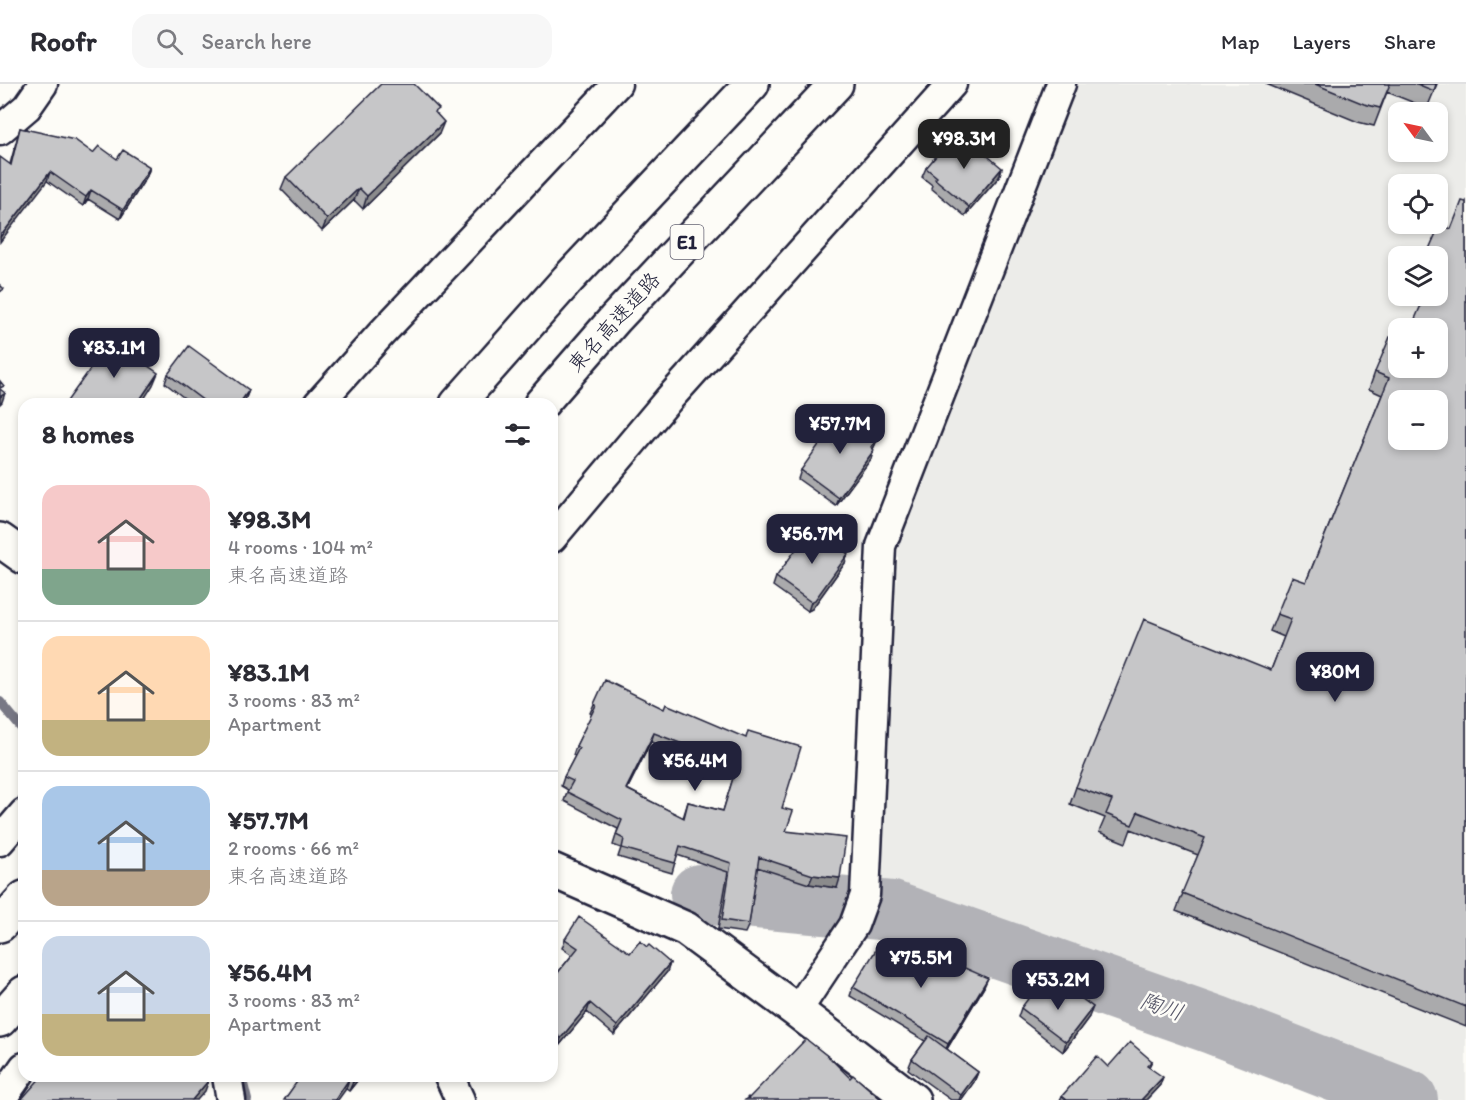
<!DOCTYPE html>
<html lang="en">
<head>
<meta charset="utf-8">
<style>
	:root { --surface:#fff; --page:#f7f7f7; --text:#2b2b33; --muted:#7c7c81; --line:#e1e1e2; --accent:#22223b }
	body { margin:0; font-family:Itim,"Klee One",sans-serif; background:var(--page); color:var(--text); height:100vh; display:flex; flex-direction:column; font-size:22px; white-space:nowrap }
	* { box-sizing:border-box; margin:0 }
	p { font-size:20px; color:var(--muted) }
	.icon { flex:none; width:33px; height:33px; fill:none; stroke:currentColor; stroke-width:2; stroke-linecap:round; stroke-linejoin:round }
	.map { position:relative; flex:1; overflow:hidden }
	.sheet { position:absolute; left:18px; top:314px; width:540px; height:684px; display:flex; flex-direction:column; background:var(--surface); border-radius:18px; box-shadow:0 3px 9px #0003 }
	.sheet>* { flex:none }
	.needle { width:39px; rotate:303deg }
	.buttons { position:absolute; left:1388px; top:18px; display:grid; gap:12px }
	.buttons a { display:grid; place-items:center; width:60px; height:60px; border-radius:12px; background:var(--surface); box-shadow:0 3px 9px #0003; font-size:30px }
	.price { position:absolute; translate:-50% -51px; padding:0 14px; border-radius:12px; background:var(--accent); color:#fff; font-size:20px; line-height:39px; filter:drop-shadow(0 2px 3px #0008) }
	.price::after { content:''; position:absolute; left:50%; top:36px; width:18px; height:14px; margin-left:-9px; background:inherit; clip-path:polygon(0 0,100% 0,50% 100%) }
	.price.active { background:#222; color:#fff }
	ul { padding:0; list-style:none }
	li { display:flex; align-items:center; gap:18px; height:150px; padding:0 24px }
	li+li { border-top:2px solid var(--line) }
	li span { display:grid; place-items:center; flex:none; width:168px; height:120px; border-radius:18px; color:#555 }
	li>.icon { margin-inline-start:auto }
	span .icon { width:72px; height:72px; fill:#fffc; stroke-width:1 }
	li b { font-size:26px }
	h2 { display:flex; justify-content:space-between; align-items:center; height:72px; padding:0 24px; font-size:26px }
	header { display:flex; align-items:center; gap:36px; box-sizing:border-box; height:84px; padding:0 30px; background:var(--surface); border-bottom:2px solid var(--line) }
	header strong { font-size:28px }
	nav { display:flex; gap:33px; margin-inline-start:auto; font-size:21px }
	.search { width:420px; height:54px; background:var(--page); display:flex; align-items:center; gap:15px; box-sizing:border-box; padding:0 21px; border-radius:18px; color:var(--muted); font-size:22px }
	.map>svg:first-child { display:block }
	.built { fill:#ecece9; fill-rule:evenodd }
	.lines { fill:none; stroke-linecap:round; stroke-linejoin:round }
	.stream { stroke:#787885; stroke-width:10 }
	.river { stroke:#b2b2b7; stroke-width:60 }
	.minor-casing { stroke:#22223b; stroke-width:33 }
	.tertiary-casing { stroke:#22223b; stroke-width:38 }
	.motorway-casing { stroke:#22223b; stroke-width:38 }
	.minor { stroke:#fdfcf7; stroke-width:28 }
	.tertiary { stroke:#fdfcf7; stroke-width:33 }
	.motorway { stroke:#fdfcf7; stroke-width:33 }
	.wall { fill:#aaaaac; stroke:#22223b; stroke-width:1.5; fill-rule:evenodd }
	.shaded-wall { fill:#8b8b8c; stroke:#22223b; stroke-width:1.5 }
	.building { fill:#c6c6c8; stroke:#22223b; stroke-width:1.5; fill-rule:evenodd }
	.labels { text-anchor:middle; stroke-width:5; stroke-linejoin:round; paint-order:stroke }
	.shield { fill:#fdfcf7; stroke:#646373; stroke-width:1.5 }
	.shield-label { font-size:20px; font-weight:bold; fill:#22223b }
	.street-label { font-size:21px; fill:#22223b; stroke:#fdfcf7 }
	.water-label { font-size:22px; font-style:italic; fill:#545466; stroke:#fdfcf7 }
</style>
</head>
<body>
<header>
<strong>Roofr</strong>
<div class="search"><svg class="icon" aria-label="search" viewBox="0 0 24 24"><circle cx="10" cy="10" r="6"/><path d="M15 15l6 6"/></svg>Search here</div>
<nav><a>Map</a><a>Layers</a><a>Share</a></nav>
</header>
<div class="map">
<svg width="1466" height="1016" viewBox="0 0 1466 1016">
	<rect width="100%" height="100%" fill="#fdfcf7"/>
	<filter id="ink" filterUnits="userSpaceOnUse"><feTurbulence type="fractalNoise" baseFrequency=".0167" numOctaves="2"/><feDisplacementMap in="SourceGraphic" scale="12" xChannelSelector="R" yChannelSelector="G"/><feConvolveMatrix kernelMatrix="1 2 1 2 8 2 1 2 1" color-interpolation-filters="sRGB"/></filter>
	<g filter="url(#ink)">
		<path class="built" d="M1076,0h390v1016h-42l-353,-141 -180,-54 -12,-1 20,-365zM1398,28h39v40h-39zM1398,100h39v40h-39zM1398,172h39v40h-39zM1398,244h39v40h-39zM1398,316h39v40h-39z"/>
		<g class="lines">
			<path class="stream" d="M0,618l24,29
				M241,992l6,24"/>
			<path class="river" d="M700,810l192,17 323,114 193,75"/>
			<defs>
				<path id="minor" d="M0,46l27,-23 16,-23
					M318,320l63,-70 236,-250
					M552,454l116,-138 284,-316
					M0,757l24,-28
					M797,927l57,-86 11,-30 16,-349 180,-462
					M227,992l4,24
					M449,992l11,24
					M1,1016l23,-33"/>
				<path id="tertiary" d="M0,456l24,17
					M552,786l134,59 111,82 116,89"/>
				<path id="motorway" d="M457,320l111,-125 184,-195
					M541,320l74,-85 221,-235
					M0,841l24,-27
					M0,936l24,-27"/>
			</defs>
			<use href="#minor" class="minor-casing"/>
			<use href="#tertiary" class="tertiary-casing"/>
			<use href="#motorway" class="motorway-casing"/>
			<use href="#minor" class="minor"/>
			<use href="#tertiary" class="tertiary"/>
			<use href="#motorway" class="motorway"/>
		</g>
		<path class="wall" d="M1266,0h171l-10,24 -40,-16 -13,34 -16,-4z
			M437,30l2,20 -76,75 -9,-9 -32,31 -41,-42 5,-12z
			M20,44l73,25 57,14 -3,9 -27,43 -32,-20 -5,7 -36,-25 -37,-17z
			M959,58l43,26 -3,9 -34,39 -34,-28 1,-3 -10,-8 4,-9z
			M1466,118v825l-290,-116 22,-56 -67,-26 -5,14 -27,-11 6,-14 -35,-14 6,-17 195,-117 13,-33 -14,-6 7,-17 29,-32 76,-187 -13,-6 6,-17 23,-4 53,-139z
			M168,290l81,16 -4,10 -2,4h-51l-27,-21z
			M878,354l-5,11 -2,10 -35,47 -38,-27 3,-9z
			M845,479l-33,46 -4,2 -35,-25 3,-9z
			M594,620l70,5 81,29 37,70 4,23 51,57 -28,-4 -52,-17 -8,57 -4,9 -27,-4 10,-57 -51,-17 -5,18 -54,-16 3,-9 -8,-3 5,-16 -54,-28 4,-11 -7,-4 3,-9 11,-21 -2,-1 3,-9 16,-32 -2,-1zM651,658l83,33 -11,36 -35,-9 -5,16 -56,-29z
			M565,855l65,14 17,-6 23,16 -3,9 -53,63 -27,-23 -29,35 -6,-4v-63l20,-25 -10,-7z
			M918,877l66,26 -37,62 31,23 -4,10 -13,18h-10l-43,-31 4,-10 13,-18 -75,-45 3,-9z
			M1048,911l41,22 -26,35 -45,-35 3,-9z
			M1152,977l-3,6 11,18 -14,15h-86l2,-4 46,-29z
			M301,992h60l-12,15 -3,-2z"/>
		<path class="shaded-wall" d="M444,38l-5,12 -76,75 4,-13z
			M150,83l-3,9 -27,43 3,-9z
			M1002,84l-3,9 -34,39 4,-9z
			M50,88l-3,9 -47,61v-5z
			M359,104l-5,12 -32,31 5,-12z
			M91,106l-3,9 -5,7 3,-9z
			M158,289l-5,12 -12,19h-4z
			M249,306l-4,10 -2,4h-4z
			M5,309l-3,9 -2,2v-7z
			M878,354l-4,9 -6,9 3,-9z
			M874,366l-3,9 -35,47 3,-8z
			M848,470l-3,9 -33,46 -4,2 3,-9z
			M654,649l-3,9 -28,56 3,-9z
			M813,791l27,3 -3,10 -28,-4z
			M670,879l-3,9 -53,63 3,-9z
			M988,894l-4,9 -39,65 3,-8z
			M590,919l-3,9 -29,35 3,-9z
			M1093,923l-4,10 -26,35 3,-10z
			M978,988l-4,10 -13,18h-2l2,-5z
			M357,992h4l-12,15 4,-9z
			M1163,993l-3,8 -14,15h-5z
			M349,995l-3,10 -8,11h-3z
			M209,996l-4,11 -8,9h-5z"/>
		<path class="building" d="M381,0h33l25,25 -4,3 9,10 -77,74 -8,-8 -32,31 -41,-42z
			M1315,0h75l-10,24 -16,-4z
			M1417,0h19l-2,7z
			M20,44l55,12 18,13 6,-7 18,13 6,-9 27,17 -27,43 -32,-20 -5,7 -36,-25 -50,65v-80l11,8z
			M953,52l6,6 5,-6 38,32 -33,39 -34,-28 2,-2 -11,-9z
			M1462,117l4,1v805l-284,-114 23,-55 -67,-26 -6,13 -26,-11 6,-14 -36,-13 68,-168 127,51 20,-51 -14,-5 15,-37 14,5 83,-204 -14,-6 15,-35 8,3v28h39v-40h-26l14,-32h12v-40h-11l14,-32 11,5zM1398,316h39v40h-39z
			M0,201l4,4 -4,3z
			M111,256l47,33 -21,31h-72z
			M189,262l60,44 -10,14h-31l-40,-30z
			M0,297l4,5 -4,2z
			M0,305l5,4 -5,4z
			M842,328l36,26 -7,9 3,3 -35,48 -38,-28z
			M812,443l36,27 -33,46 -4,2 -35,-25z
			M605,596l59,29 2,-5 80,34 2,-7 53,16 -19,61 11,3 -7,20 60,7 -6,40 -27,-3 -54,-18 -10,67 -27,-4 9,-57 -51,-17 -5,17 -53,-15 2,-9 -8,-4 6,-15 -55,-28 6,-11 -9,-4 15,-29 -3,-2 20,-41 -2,-1zM654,649l83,32 -14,46 -35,-9 -4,16 -58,-29z
			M579,833l51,36 10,-12 7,6 2,-2 21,18 -53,63 -27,-23 -29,35 -9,-7v-51l26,-32 -13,-9z
			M882,856l36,21 5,-11 65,28 -40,66 -95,-57z
			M1037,903l11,8 6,-8 8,7 5,-6 26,19 -27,35 -45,-34z
			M929,952l49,36 -17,23 -49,-36z
			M806,955l24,19 20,20 3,-3 29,25h-137l3,-3 1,1z
			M1130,958l22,19 -5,5 16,11 -22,23h-74l-5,-4 35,-40 11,11z
			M42,992h161l6,4 -17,20h-171z
			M301,992h56l-4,6 -4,-3 -14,21h-51z"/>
	</g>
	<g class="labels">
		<rect class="shield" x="670.5" y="141" width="33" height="34" rx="4.5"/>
		<g class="shield-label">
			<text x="687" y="165">E1</text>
		</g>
		<g class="street-label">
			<text transform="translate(614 238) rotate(-48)" y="7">東名高速道路</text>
		</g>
		<g class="water-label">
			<text transform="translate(1162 922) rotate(19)" y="8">陶川</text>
		</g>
	</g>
</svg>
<div class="buttons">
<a><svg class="needle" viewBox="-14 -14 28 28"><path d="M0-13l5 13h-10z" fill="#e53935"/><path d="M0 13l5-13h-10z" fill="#7c7c81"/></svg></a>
<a><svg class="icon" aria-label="locate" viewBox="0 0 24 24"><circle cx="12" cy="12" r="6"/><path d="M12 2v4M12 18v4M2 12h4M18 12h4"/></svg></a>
<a><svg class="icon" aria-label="layers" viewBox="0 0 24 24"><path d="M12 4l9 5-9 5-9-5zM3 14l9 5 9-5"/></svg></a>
<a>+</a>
<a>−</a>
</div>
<b class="price active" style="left:964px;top:86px">¥98.3M</b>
<b class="price" style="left:114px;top:295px">¥83.1M</b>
<b class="price" style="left:840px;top:371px">¥57.7M</b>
<b class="price" style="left:812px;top:481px">¥56.7M</b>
<b class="price" style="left:1335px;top:619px">¥80M</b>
<b class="price" style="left:695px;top:708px">¥56.4M</b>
<b class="price" style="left:921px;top:905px">¥75.5M</b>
<b class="price" style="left:1058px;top:927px">¥53.2M</b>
<section class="sheet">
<h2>8 homes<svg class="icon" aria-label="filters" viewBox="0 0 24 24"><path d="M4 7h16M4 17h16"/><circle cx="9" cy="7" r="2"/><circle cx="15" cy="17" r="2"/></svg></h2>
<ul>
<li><span style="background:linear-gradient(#f6c9c9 70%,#7fa58c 0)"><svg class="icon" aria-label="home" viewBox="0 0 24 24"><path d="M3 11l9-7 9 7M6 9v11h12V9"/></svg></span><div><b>¥98.3M</b><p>4 rooms · 104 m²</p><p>東名高速道路</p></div></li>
<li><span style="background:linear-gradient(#ffd9b3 70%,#c2b280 0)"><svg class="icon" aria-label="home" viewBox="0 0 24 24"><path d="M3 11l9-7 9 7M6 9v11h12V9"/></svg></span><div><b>¥83.1M</b><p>3 rooms · 83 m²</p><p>Apartment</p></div></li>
<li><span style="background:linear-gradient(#a9c7e8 70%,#b9a48a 0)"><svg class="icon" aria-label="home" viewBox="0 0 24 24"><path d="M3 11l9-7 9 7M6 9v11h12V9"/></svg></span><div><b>¥57.7M</b><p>2 rooms · 66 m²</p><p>東名高速道路</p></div></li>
<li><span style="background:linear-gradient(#c9d6e8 65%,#c2b280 0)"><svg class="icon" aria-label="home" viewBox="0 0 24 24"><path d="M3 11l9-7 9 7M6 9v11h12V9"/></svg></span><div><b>¥56.4M</b><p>3 rooms · 83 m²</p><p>Apartment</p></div></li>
</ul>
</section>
</div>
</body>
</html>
